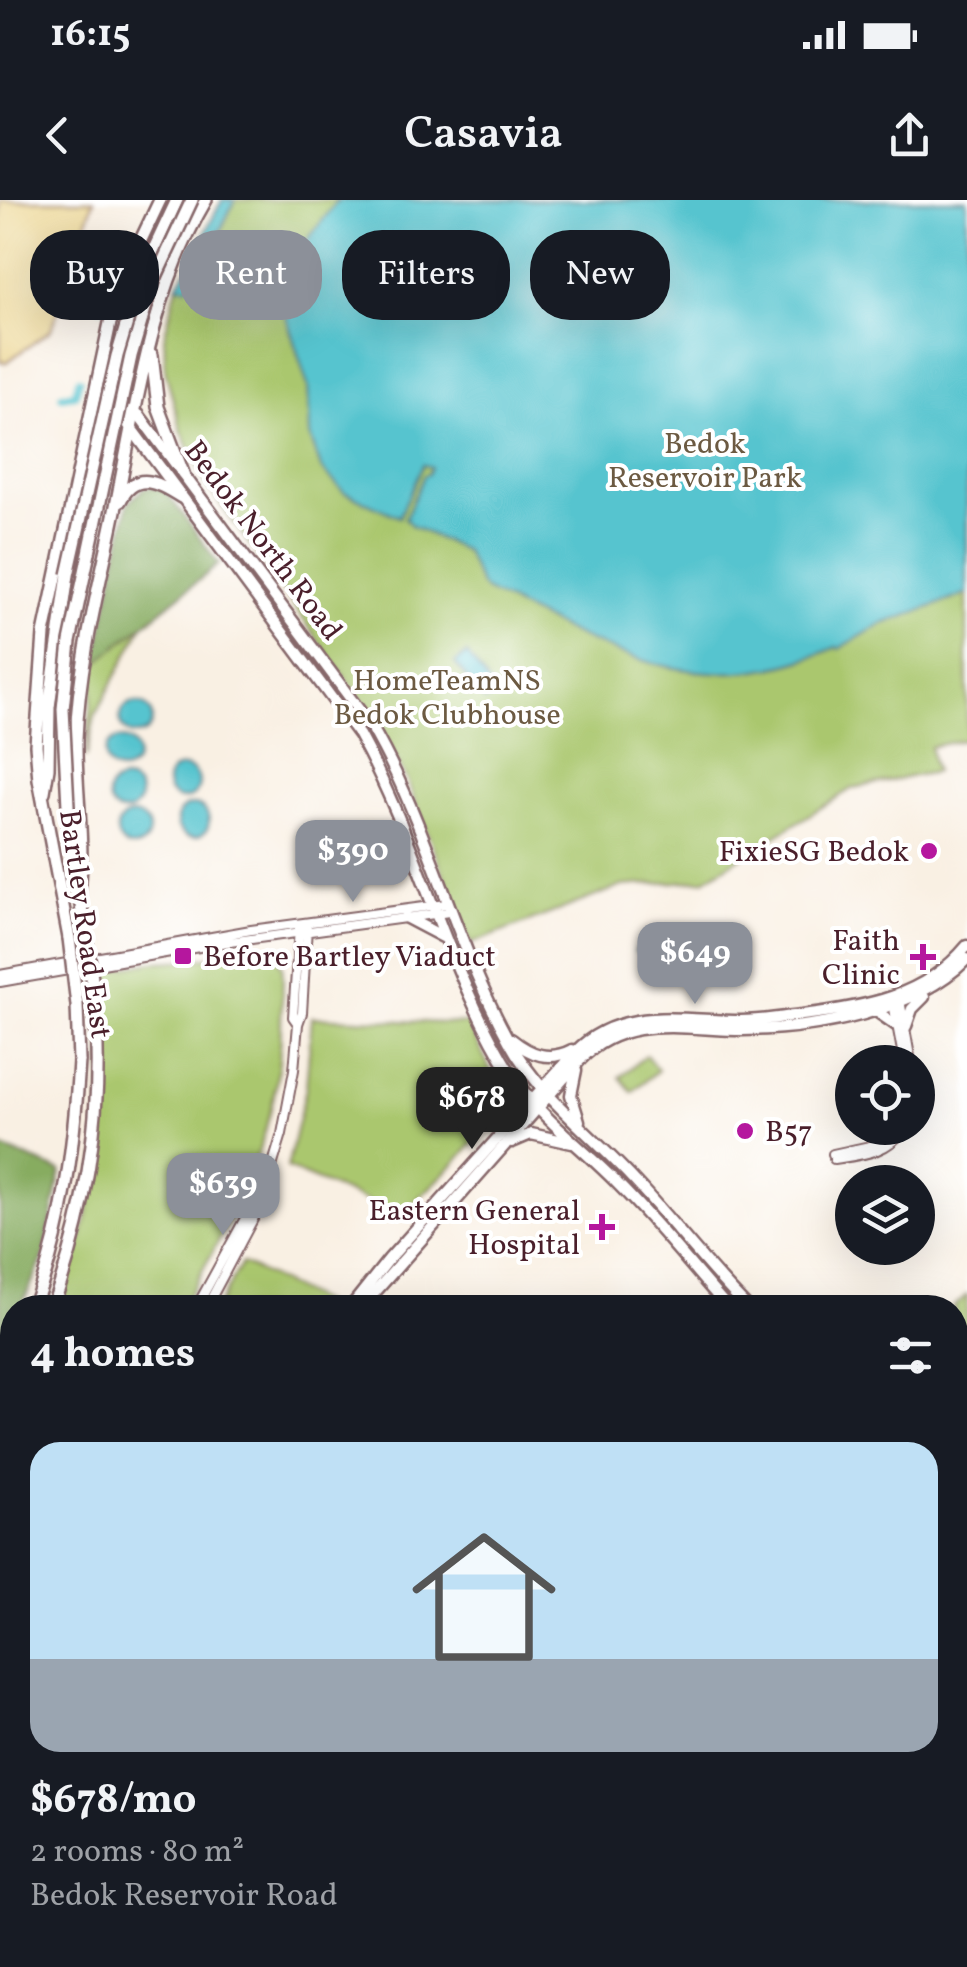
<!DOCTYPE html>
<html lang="en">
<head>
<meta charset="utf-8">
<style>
	:root { --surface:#171b24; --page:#20242c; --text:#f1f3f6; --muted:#9ea1a6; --accent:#8c9099 }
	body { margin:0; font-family:Vollkorn,serif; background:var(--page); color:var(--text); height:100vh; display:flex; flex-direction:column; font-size:38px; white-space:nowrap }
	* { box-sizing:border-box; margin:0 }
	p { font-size:32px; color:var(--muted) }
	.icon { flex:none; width:55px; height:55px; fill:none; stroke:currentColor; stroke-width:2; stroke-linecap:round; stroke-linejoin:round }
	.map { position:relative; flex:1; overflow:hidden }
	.panel { position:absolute; left:0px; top:1095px; width:968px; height:672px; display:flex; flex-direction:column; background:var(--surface); border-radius:40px 40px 0 0; box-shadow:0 10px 40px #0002 }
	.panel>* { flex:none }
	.banner { position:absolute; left:30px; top:30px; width:908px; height:90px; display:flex; gap:20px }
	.fabs { position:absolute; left:835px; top:845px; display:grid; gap:20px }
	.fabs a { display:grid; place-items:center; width:100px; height:100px; border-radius:50%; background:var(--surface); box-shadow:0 10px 40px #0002; font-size:50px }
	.price { position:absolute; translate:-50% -85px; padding:0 22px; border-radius:20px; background:var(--accent); color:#fff; font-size:32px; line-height:65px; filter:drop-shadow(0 2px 5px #0008) }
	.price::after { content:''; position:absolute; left:50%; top:60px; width:30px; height:22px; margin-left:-15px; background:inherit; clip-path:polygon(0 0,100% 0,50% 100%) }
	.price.on { background:#222; color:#fff }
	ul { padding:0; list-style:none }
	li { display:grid; align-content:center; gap:20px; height:530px; padding:0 30px }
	li span { display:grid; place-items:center; height:310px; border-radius:30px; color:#555 }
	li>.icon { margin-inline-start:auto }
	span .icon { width:180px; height:180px; fill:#fffc; stroke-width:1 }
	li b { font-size:42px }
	h2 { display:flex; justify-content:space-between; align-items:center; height:120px; padding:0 30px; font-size:42px }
	.pill { padding:0 35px; border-radius:40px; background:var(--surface); box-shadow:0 10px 40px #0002; font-size:35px; line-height:90px }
	.pill.on { background:var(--accent); color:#fff }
	.status { display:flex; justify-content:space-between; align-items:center; height:70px; padding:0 50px; background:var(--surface); direction:ltr }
	.status svg { height:28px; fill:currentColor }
	header { display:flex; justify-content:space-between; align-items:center; height:130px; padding:0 30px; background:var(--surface); font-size:45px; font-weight:600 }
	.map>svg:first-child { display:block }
	.green { fill:#aac76e; stroke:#7a734c; stroke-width:2.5 }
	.forest { fill:#87ac61; stroke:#686646; stroke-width:2.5 }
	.sand { fill:#eeda9e; stroke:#9c7c64; stroke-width:2.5 }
	.water { fill:#57c4cf; stroke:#50727d; stroke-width:2.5 }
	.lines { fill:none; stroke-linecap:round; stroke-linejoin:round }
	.canal { stroke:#57c4cf; stroke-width:8 }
	.minor-casing { stroke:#87686b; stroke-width:12 }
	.major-casing { stroke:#87686b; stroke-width:15 }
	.highway-casing { stroke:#87686b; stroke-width:16 }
	.minor { stroke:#fff; stroke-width:8 }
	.major { stroke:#fff; stroke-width:10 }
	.highway { stroke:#fff; stroke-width:11 }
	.highway-bridge-casing { stroke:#87686b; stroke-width:16; stroke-linecap:butt }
	.highway-bridge { stroke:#fff; stroke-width:11 }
	.poi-dot { fill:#b5179e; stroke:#fff; stroke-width:4 }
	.labels { text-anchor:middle; stroke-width:8; stroke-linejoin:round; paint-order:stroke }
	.park-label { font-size:30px; fill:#6c5a42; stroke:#fff }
	.street-label { font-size:30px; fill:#4a1f2b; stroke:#fff }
	.poi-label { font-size:30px; fill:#4a1f2b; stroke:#fff; text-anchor:end }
</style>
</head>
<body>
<div class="status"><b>16:15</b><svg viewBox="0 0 49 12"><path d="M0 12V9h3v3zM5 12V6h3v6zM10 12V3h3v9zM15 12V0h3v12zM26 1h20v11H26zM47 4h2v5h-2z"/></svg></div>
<header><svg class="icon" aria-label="back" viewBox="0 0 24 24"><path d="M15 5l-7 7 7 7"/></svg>Casavia<svg class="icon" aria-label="share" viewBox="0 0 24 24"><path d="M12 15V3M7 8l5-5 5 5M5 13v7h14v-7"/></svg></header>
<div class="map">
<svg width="967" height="1767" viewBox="0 0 967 1767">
	<rect width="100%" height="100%" fill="#fff"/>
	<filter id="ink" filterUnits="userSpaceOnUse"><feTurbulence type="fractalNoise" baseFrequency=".01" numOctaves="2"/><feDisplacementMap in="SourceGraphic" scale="20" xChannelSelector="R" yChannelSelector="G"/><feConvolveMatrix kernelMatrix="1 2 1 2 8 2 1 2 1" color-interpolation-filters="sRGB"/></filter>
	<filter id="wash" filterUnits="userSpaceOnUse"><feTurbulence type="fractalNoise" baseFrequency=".0048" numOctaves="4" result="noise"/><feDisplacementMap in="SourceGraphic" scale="40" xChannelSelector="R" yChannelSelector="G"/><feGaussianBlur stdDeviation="2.25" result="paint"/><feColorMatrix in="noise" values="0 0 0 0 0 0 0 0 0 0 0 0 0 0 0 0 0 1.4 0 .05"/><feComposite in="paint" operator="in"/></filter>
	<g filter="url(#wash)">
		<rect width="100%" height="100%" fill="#f9f0e3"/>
		<path class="green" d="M235,0h732v539l-37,8 5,25 -82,16 -149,92 -82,6 -151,58 -65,-165 -29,-57 -172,-239 -10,-21 -14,-32 -16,-60 -1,-33 13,-51c7,0 10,1 16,-3 5,-3 36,-71 42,-83z
			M143,425l-48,91 -9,42 9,-94z
			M258,748l18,8 6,10c3,17 -1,36 -1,54 1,111 -46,193 -99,287l-125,1c47,-109 51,-219 40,-335l55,-11 39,-2z
			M312,817l156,7c9,20 24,43 28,65 9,36 -71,103 -96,126l-113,-47 19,-80z
			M646,855l12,15 -26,22 -12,-15z
			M242,1063l89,44h-114z
			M967,1095v134l-12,-6v-34l6,-2 -6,-11v-68h-3z
			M955,1286l12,21v199l-12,33v-115l7,-4 1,-27 -8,-27z
			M967,1609v57l-12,22v-60z
			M141,1755h48l24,12h-79z"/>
		<path class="forest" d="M153,287l12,3 54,74 -124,100 33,-161 16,-15z
			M0,947l61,24 -16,83 -24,53 -9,1v19l-12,28z"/>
		<path class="sand" d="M0,0h94l-43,130 -44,32h-7z"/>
		<path class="water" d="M222,0h13c-6,12 -38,80 -42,83 -6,5 -9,3 -16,3 5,-11 12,-17 16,-27 9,-20 18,-39 29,-59z
			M338,0h629v394l-87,31 -41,24 -2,-2c-139,59 -227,5 -352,-57l-5,-6 -15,-33 -53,-25 -7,-8 19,-43 4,-1 3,-7 -8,-2 -24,52 -55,-25 -23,-24 -11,-32 -2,-50 -29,-92 1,-13 6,-13z
			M467,454l29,39 -11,8 -30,-38z
			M120 519a16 16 0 1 1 32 0a16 16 0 1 1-32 0Z
			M105 555a16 16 0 1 1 32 0a16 16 0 1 1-32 0Z
			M167 583a16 16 0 1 1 32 0a16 16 0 1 1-32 0Z
			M108 596a16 16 0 1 1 32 0a16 16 0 1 1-32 0Z
			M177 621a16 16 0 1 1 32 0a16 16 0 1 1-32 0Z
			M117 631a16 16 0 1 1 32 0a16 16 0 1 1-32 0Z
			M689,740l14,19 -21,-10 -29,10 -18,-8 6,-7 20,1z"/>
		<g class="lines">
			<path class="canal" d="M101,106l5,-17 6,-1
				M62,196l13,-2 4,-14"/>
		</g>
	</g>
	<g filter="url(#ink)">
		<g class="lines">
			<defs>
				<path id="minor" d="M0,775l251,-45 195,-26
					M0,782l222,-39 227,-31
					M900,800l11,62
					M893,803l11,59
					M298,824l-5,-7 6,-89
					M833,954l46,-10 19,-16
					M834,959c28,-4 54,-6 71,-31
					M196,1108l65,-119
					M206,1108l54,-102 22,-72 12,-64 4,-46 4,-11 5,-86
					M0,1222l12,7
					M597,1767l33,-12"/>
				<path id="major" d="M104,159l8,42 13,19 234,315c60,108 86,233 152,339 27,42 71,73 106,109 39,39 74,83 111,125
					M99,219c12,-7 27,-13 40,-4l232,311c58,100 82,214 138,315 30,55 79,90 122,136 40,42 75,89 117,131
					M405,717l38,20
					M876,811l23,16
					M906,826l6,-17 12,-12
					M511,839c20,16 38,23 61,11
					M576,870l-5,25 8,26
					M509,921l8,-18 -2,-18
					M512,942l19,-8 41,9
					M350,1108l39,-49 186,-207c46,-47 108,-31 166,-31 21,0 41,-4 61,-6 63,-8 123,-18 165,-69
					M361,1108l220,-249c45,-46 104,-29 162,-29 75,-1 169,-17 224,-71
					M955,1239l12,6
					M955,1254l12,7
					M0,1711l12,-15
					M0,1724l12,-16
					M472,1767l4,-12"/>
				<path id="highway" d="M140,79l37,-79
					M152,155l6,52 25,66
					M120,301c15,-31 38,-19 61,-4
					M44,592l4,-24 1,-61 19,-132
					M69,625l7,48
					M79,692c6,-51 -4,-101 -3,-153 3,-80 24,-155 40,-233 21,-104 35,-213 90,-306
					M69,738l-30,-159 -3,-34 8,-111 66,-311 22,-64 28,-59
					M33,1108c31,-79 41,-163 46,-247
					M0,1178l12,-24
					M955,1280l12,17
					M955,1562l12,-24
					M955,1609l12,-22
					M846,1767l6,-12
					M871,1767l6,-12"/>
			</defs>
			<use href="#minor" class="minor-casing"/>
			<use href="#major" class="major-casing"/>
			<use href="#highway" class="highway-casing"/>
			<use href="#minor" class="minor"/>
			<use href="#major" class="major"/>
			<use href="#highway" class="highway"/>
			<defs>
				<path id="highway-bridge" d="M68,375l49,-219 23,-77
					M69,625l-6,-116 7,-67 61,-286 21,-71 40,-85
					M69,738l8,67 2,56
					M52,1108c33,-91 50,-190 44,-287 -2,-43 -11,-86 -17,-129
					M0,1215l12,-24"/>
			</defs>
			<use href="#highway-bridge" class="highway-bridge-casing"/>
			<use href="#highway-bridge" class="highway-bridge"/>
		</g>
	</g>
	<g class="poi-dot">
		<circle cx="929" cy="651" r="10"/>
		<rect x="173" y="746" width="20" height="20" rx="5"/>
		<path d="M918 742h10v10h10v10h-10v10h-10v-10h-10v-10h10z"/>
		<circle cx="745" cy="931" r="10"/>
		<path d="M597 1012h10v10h10v10h-10v10h-10v-10h-10v-10h10z"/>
	</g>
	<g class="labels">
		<g class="park-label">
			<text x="705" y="253">Bedok<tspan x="705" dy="34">Reservoir Park</tspan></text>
			<text x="447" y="490">HomeTeamNS<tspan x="447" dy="34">Bedok Clubhouse</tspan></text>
		</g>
		<g class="street-label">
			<text transform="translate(264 340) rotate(53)" y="10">Bedok North Road</text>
			<text transform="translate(86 724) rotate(82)" y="10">Bartley Road East</text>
		</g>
		<g class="poi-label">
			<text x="909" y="661">FixieSG Bedok</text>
			<text x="900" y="750">Faith<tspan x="900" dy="34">Clinic</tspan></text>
			<text x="203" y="766" text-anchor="start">Before Bartley Viaduct</text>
			<text x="765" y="941" text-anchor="start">B57</text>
			<text x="580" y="1020">Eastern General<tspan x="580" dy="34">Hospital</tspan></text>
		</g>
	</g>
</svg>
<div class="fabs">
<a><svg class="icon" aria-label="locate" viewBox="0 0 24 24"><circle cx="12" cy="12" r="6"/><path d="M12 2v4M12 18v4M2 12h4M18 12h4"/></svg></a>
<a><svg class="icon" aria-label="layers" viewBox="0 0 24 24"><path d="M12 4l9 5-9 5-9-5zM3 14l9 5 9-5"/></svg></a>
</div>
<b class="price" style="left:353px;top:705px">$390</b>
<b class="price" style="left:695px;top:807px">$649</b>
<b class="price on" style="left:472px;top:952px">$678</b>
<b class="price" style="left:223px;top:1038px">$639</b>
<div class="banner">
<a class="pill">Buy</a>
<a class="pill on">Rent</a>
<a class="pill">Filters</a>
<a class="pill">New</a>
</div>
<section class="panel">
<h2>4 homes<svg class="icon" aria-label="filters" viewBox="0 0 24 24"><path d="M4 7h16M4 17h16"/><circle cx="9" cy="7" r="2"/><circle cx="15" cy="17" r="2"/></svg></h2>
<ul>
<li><span style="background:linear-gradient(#bfe0f5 70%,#9aa5b1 0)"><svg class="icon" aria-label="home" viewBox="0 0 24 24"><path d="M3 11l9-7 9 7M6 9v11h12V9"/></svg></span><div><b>$678/mo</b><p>2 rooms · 80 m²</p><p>Bedok Reservoir Road</p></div></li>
</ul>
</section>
</div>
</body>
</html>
